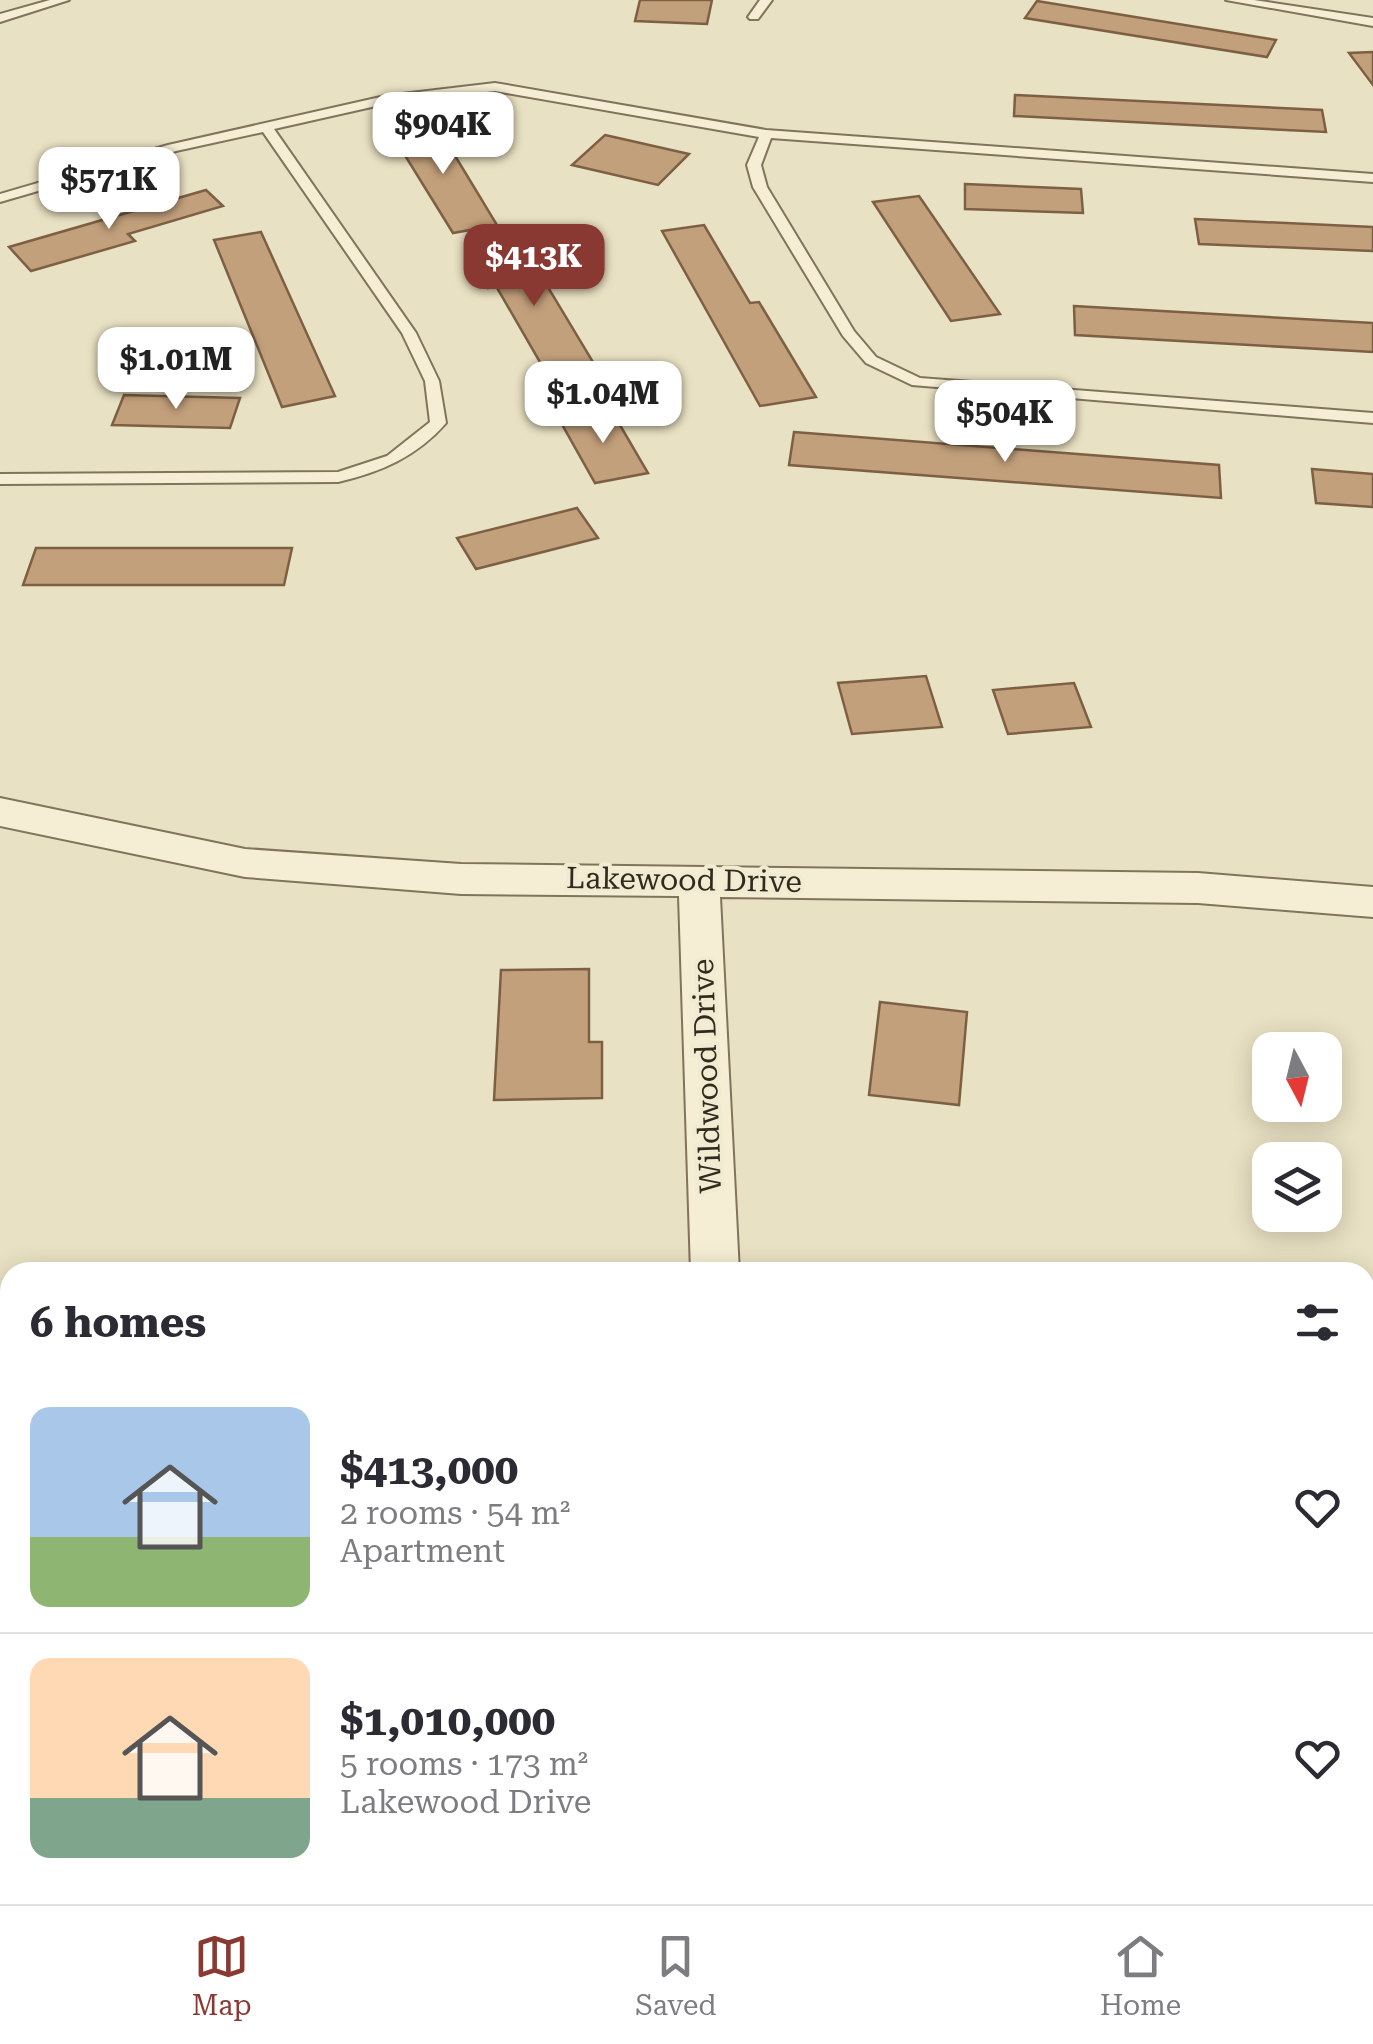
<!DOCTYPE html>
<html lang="en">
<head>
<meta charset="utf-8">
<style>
	:root { --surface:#fff; --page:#f7f7f7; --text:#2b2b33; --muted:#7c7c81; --line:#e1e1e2; --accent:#893932 }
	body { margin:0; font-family:"Roboto Serif",serif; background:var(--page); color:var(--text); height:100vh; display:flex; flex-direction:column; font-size:38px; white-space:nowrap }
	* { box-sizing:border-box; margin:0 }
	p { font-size:32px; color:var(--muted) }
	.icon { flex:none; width:55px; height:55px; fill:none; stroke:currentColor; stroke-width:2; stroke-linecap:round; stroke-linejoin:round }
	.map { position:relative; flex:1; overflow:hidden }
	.panel { position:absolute; left:0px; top:1262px; width:1375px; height:642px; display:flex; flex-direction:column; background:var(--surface); border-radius:30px 30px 0 0; box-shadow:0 5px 25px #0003 }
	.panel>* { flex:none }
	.needle { width:65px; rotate:173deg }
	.fabs { position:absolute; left:1252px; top:1032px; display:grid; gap:20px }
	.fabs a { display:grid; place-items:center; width:90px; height:90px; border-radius:20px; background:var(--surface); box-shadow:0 5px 25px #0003; font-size:50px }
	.price { position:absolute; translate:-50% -85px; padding:0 22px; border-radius:20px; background:#fff; color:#222; font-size:32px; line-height:65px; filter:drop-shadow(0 2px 5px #0008) }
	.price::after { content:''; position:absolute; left:50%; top:60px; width:30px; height:22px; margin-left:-15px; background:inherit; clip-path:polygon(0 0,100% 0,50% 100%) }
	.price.on { background:var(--accent); color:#fff }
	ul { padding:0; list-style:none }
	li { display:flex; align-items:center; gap:30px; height:250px; padding:0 30px }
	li+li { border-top:2px solid var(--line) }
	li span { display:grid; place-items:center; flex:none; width:280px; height:200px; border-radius:20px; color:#555 }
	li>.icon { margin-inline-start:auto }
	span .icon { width:120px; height:120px; fill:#fffc; stroke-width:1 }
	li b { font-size:42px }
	h2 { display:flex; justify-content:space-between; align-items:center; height:120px; padding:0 30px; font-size:42px }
	.menu { display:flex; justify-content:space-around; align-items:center; height:140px; border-top:2px solid var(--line); background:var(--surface); font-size:28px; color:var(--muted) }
	.menu a { display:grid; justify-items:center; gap:5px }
	.menu .on { color:var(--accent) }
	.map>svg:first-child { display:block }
	.green { fill:#bcc598 }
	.building { fill:#c3a07c; stroke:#7d6044; stroke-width:2.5 }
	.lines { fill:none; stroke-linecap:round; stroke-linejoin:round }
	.lane-casing { stroke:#81735c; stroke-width:4 }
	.street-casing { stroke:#81735c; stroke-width:4 }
	.lane { fill:#f5eed5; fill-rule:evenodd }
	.street { fill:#f5eed5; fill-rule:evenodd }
	.labels { text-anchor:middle; stroke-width:8; stroke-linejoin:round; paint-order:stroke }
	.street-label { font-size:30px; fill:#322a1e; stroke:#f1ebd1 }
</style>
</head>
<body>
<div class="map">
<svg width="1373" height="1904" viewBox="0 0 1373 1904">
	<rect width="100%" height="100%" fill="#e9e1c3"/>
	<path class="green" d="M1373,1783v121h-950l71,-9h871v-111z"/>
	<path class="building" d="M640,0h72l-5,24 -72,-3z
		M1037,1l239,39 -9,17 -242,-39z
		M1373,52v33l-24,-32z
		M1015,95l307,15 4,22 -312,-16z
		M434,121l63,104 -44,8 -65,-105z
		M605,135l84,19 -31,31 -86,-20z
		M965,184l116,5 2,24 -118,-4z
		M206,190l17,16 -95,28 7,7 -104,30 -22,-24z
		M919,196l81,118 -49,7 -78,-119z
		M1195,219l178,8v24l-174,-7z
		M704,225l46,78 9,-1 57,95 -56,9 -98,-175z
		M261,232l74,164 -53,11 -68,-167z
		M522,244l74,123 -48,9 -52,-90 -8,2 -19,-34z
		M1074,306l299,17v29l-298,-17z
		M124,395l116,3 -10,30 -118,-3z
		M610,408l38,65 -53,10 -36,-64z
		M794,432l425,33 2,33 -432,-33z
		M1312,469l61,5v33l-57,-4z
		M577,508l21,30 -122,31 -19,-31z
		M36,548h256l-8,37h-261z
		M926,676l16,51 -90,7 -14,-51z
		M1074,683l17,44 -83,7 -15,-44z
		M589,969v73h13v56l-108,2 7,-130z
		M880,1002l87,10 -8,93 -90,-10z"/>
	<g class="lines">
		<defs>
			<path id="lane" d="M50,0h19l-69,22v-8z
				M760,0h12l-14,19h-8l-2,-2z
				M1226,0h28l119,18v8z
				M495,83l271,47 607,44v8l-602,-44 -10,27 6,22 87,144 22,26 44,21 453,35v10l-461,-38 -46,-22 -23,-27 -90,-149 -6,-22 12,-28 -264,-46 -110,13 -111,25 142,204 23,48 7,42c-30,34 -65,49 -108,59l-338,2v-10l338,-2 49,-16 43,-34 -5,-41 -23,-48 -139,-201 -87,19 -176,51v-8l168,-49 217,-49z"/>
			<path id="street" d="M0,798l245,51 216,15 737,9 175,14v30l-175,-14 -478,-6 19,375h-48l-12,-376 -218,-2 -216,-17 -245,-51z"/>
		</defs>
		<use href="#lane" class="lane-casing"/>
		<use href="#street" class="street-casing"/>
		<use href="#lane" class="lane"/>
		<use href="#street" class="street"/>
	</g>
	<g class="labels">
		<g class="street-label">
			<text transform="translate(684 880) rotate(1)" y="10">Lakewood Drive</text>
			<text transform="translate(707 1076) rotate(-92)" y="10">Wildwood Drive</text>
		</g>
	</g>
</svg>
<div class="fabs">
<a><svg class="needle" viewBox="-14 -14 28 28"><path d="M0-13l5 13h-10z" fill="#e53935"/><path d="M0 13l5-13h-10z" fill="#7c7c81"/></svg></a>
<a><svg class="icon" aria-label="layers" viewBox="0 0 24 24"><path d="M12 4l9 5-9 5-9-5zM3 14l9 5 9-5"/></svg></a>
</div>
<b class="price" style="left:443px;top:177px">$904K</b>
<b class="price" style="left:109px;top:232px">$571K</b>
<b class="price on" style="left:534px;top:309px">$413K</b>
<b class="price" style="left:176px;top:412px">$1.01M</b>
<b class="price" style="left:603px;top:446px">$1.04M</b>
<b class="price" style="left:1005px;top:465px">$504K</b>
<section class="panel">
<h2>6 homes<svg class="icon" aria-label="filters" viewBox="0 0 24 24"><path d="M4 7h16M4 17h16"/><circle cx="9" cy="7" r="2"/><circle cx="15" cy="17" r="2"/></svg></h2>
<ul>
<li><span style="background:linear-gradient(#a9c7e8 65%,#8fb573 0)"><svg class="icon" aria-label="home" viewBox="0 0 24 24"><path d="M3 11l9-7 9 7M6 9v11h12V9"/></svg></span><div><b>$413,000</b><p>2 rooms · 54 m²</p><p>Apartment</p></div><svg class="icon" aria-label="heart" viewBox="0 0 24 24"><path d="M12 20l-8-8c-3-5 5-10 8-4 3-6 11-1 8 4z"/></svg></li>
<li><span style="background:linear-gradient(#ffd9b3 70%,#7fa58c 0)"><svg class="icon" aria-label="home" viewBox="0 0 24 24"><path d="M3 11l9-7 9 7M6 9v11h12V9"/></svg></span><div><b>$1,010,000</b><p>5 rooms · 173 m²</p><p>Lakewood Drive</p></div><svg class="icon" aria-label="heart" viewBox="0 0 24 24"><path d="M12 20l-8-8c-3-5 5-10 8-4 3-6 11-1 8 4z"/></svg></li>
</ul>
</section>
</div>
<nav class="menu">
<a class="on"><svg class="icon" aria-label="map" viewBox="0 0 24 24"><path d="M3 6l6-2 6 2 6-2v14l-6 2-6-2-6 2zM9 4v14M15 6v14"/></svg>Map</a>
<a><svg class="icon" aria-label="saved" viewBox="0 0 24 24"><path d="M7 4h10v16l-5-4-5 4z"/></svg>Saved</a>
<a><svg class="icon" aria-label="home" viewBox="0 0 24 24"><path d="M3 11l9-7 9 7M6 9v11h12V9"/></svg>Home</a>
</nav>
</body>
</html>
